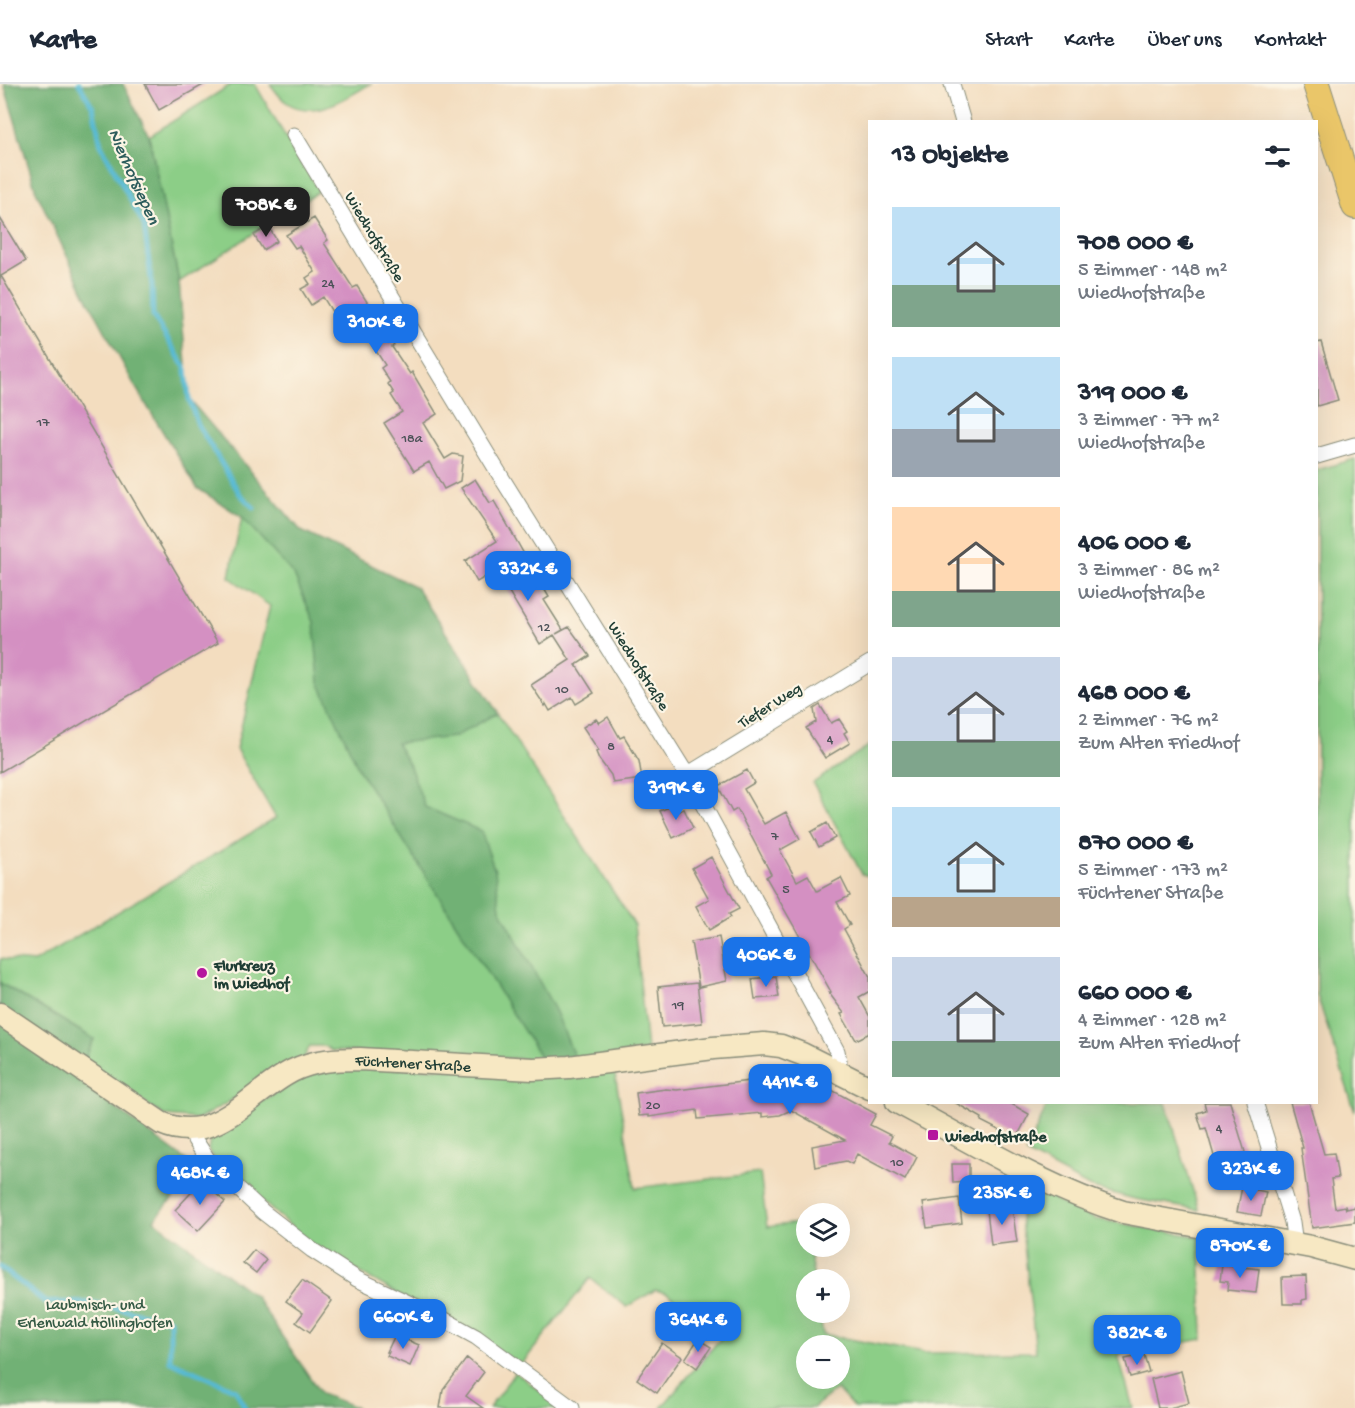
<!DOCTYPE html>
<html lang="de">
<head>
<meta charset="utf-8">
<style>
	:root { --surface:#fff; --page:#f6f6f7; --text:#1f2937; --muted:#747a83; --line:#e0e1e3; --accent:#1a73e8 }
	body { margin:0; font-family:"Gochi Hand",sans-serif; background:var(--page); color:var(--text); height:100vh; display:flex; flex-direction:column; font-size:22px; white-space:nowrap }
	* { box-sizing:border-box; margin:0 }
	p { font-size:20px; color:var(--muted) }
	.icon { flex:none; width:33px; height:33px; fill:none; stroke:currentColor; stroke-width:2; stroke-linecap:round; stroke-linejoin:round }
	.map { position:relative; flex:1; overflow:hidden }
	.sheet { position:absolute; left:868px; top:36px; width:450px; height:984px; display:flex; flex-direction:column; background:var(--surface); border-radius:0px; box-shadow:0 6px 24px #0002 }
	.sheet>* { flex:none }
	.controls { position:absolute; left:796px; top:1119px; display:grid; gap:12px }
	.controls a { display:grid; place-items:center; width:54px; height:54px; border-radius:50%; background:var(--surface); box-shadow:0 6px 24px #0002; font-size:30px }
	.price { position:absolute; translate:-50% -51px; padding:0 14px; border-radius:12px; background:var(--accent); color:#fff; font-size:20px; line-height:39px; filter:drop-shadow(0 2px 3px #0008) }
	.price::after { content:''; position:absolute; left:50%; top:36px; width:18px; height:14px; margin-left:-9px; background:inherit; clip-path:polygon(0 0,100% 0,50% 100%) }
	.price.selected { background:#222; color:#fff }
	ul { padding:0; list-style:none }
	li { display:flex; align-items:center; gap:18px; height:150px; padding:0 24px }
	li span { display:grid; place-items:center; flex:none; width:168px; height:120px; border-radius:0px; color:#555 }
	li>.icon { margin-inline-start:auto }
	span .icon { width:72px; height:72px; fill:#fffc; stroke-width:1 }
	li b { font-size:26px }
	h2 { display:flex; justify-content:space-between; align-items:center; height:72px; padding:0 24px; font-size:26px }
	header { display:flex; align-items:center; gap:36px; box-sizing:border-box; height:84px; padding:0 30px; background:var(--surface); border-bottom:2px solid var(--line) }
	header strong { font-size:28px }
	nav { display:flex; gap:33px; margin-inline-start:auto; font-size:21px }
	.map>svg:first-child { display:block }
	.green { fill:#8cce87; stroke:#56865e; stroke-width:1.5; fill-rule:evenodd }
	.forest { fill:#71b174; stroke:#487754; stroke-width:1.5 }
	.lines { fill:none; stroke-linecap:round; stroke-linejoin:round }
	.stream { stroke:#55b9d4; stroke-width:5 }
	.building { fill:#d490c2 }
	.street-casing { stroke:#898d7a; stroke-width:17 }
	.secondary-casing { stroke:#898d7a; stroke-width:25 }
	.primary-casing { stroke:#898d7a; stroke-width:28 }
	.street { stroke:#fff; stroke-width:15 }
	.secondary { stroke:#f7e8c3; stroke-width:22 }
	.primary { stroke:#eac669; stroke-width:26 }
	.poi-dot { fill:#b5179e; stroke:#fcf5e5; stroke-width:2 }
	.labels { text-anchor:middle; stroke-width:4.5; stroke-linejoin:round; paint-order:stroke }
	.number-label { font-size:14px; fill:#4c5258 }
	.street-label { font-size:16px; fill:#1f3d34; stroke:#fcf5e5 }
	.poi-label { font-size:16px; font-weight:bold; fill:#1f3d34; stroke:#fcf5e5; text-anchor:start }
	.park-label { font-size:16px; fill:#355a45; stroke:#fcf5e5 }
	.water-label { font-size:18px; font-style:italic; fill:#2c5c5c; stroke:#fcf5e5 }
</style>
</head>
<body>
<header>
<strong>Karte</strong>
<nav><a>Start</a><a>Karte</a><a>Über uns</a><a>Kontakt</a></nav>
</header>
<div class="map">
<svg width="1355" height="1324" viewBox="0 0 1355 1324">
	<rect width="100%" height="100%" fill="#fcf5e5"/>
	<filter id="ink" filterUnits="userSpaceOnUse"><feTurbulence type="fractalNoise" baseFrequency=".0167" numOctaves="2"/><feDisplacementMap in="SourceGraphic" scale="12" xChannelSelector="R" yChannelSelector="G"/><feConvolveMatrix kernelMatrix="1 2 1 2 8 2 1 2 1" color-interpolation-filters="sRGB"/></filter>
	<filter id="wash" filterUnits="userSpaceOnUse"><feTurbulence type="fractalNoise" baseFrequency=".008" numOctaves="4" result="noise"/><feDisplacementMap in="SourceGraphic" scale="24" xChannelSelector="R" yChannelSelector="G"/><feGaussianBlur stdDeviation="1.35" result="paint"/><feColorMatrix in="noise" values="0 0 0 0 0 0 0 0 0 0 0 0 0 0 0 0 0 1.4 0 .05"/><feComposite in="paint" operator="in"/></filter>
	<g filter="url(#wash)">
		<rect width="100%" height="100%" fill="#f3ddbf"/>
		<path class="green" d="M232,0h23l48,83 4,3 12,21 -140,91 -30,-146z
			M270,0h100c-23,14 -57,37 -84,18 -6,-4 -11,-12 -16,-18z
			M1355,375v653l-38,-117v-525z
			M277,419l24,28 115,56 218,337 13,126 -71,11 -244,-10 -8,-5h-14l-6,12 -105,61 -34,-3 -82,-53 11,-24 -94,-56v-24l34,3 242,-144 -40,-69 34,-143 -41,-29 13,-60z
			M870,661v131l-8,-2 -49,-91z
			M333,984l281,1 21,119 125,-15 7,54 37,-5 10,57 -7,1v32l12,1 4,21 100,19 113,-1 -20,-178 44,29 35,16 105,18 3,102 -85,16 15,53h-279l-17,-19 -24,19h-152l60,-70 -54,-45 -12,-3 -28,17 -37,-29 -69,87 -210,-121 -96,-84 -7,-10 3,-14c40,-27 75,-56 122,-68zM807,1262h33v32h-33z
			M1048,1019h118l33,107 -64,-11 -46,-12 -63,-34z
			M515,1288l48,36h-74z"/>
		<path class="forest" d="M4,0h119l26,52 30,146 10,117 112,132 115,56 82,126 -44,24 -58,6 13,21 16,43 56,24 14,40 5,38 56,103 20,49h-33l-183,-289 -41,-90 -5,-60 -20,-47 -52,-58 -45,-29 -61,-100 -50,-92 -50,-105z
			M0,899l94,56 -19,39 123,91 -44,51 101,76 66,98 37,14h-358z"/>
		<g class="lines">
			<path class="stream" d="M79,0l14,23 8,38 43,80 8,61 1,30 33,53 3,30 9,26 42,69 14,14
				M0,1183l45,35 49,1 76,17v41l66,29 9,18"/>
		</g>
		<g id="blocks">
			<path class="building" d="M145,0h60l-46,26z
				M0,134l26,43 -25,15 217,367 -218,129z
				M314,134l14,22 -4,3 29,45 4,-2 37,59 -2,2 18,27 2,-2 25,42 -14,9 22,36 8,-5 10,2 -3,25 -16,8 -15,-27 -15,9 -30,-48 18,-11 -11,-17 3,-2 -6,-9 2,-2 -9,-14 4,-3 -21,-33 -4,2 -8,-12 -10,6 -19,-31 -12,8 -10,-16 9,-5 -4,-6 9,-6 -16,-26 -4,2 -9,-13z
				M268,142l9,15 -14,9 -9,-15z
				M1321,258l17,58 -21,6v-63z
				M475,395l15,24 4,-2 39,69 3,-2 11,17 -4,2 6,10 -5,3 19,30 -7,4 13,-7 21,29 -14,9 18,28 -18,11 -4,-7 -22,14 -4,-7 -1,2 -14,-21 39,-25 -16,-25 -14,9 -44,-74 -19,12 -12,-21 32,-20 -36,-53z
				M820,621l11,18 8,-4 8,12 -3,2 6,10 -25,15 -19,-30 10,-6 -2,-13z
				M608,633l12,21 4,-2 15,25 3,18 -29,4 -2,-8 -12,-16 -3,-7 3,-1 -16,-24 13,-8 3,4z
				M747,686l7,13 -10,6 20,35 22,-12 14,27 -20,11 17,31 11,-6 9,16 24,-13 9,18 -13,6 13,23 -6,4 26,48v14l-11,6 11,20v16l-14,7 -15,-26 3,-1 -15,-20 2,-1 -15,-27 -50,-88 5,-3 -34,-65 -5,3 -14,-26z
				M676,720l3,7 5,-2 9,19 -20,10 -13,-27z
				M827,739l8,15 -16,9 -8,-15z
				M711,773l28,52 -10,5 2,3 -22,13 -13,-24 13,-7 -17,-31z
				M719,853l8,44 -28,6 -8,-45z
				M776,892l3,21 -24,2 -3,-20z
				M697,899l5,40 -40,4 -4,-40z
				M792,987l1,6 13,-1 70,38 -6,11 22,11 -3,6 28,15 -12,23 -48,-26 -5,10 -6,-3 -31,6 -3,-21 33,-6 -54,-30 -11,5 -18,2v-4l-64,6 -1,-9 -48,7v-2l-10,1 -3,-23 30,-4 11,1 80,-10v-4z
				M954,1018h54l21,12 -13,25 -35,-18 1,-3z
				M1204,1018h26l15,50 -29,11 -10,-35 -4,1 -5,-16 9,-3z
				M1290,1018h19l15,52 10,-1 4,25 -7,1 4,29 10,-2 1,3 9,-2v15l-43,6 -11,-80h2z
				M952,1080h17v18l-16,1z
				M202,1097l23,21 -27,29 -23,-21z
				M1242,1103l24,5 -5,24 -24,-4z
				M959,1114l3,25 -35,5 -4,-25z
				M1012,1123l5,35 -26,3 -4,-35z
				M254,1166l12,10 -10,13 -13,-10z
				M1222,1181l37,4 -3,24 -29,-3 1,-8 -8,-1z
				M1306,1192l1,23 -5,1v4h-19l-1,-27z
				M302,1196l30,21 -22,31 -14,-10 7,-9 -17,-12z
				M395,1251l24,10 -9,21 -23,-10 2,-4h-2z
				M698,1255l13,8 -14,21 -12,-9z
				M662,1259l20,14 -25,36 -20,-14z
				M1144,1271l5,17 -19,5 -5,-18z
				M467,1274l17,14 -18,24 17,12h-43l3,-18z
				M1181,1287l8,32 -20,5h-11l-7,-29z"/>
		</g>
	</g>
	<g filter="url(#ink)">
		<use href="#blocks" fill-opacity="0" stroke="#898d7a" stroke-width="1.5"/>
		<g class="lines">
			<defs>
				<path id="street" d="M952,0l11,38
					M294,51l209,345 184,295 150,276 2,10 -2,10
					M1317,372l38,-11
					M687,691l183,-112
					M1255,1018l37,120 3,22
					M194,1046l1,10 13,20 55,52 49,38 45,29 88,41 31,17 96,71"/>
				<g id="secondary">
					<path id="s1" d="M0,930l161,109c54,24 88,-30 131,-52 22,-11 45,-12 68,-12l173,10 36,-2 144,-19 51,-4 17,2 21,8 68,34"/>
					<path d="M897,1018c74,39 146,85 226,110l188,35 44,12"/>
				</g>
				<path id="primary" d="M1316,0l39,122"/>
			</defs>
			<use href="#street" class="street-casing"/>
			<use href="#secondary" class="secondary-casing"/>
			<use href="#primary" class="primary-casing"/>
			<use href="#street" class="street"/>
			<use href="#secondary" class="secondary"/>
			<use href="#primary" class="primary"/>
		</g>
	</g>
	<g class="poi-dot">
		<circle cx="202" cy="889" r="6"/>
		<rect x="927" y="1045" width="12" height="12" rx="3"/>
	</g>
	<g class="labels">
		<g class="number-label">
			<text x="328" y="203">24</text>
			<text x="43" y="342">17</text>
			<text x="412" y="358">18a</text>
			<text x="544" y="547">12</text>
			<text x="562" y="609">10</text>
			<text x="830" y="659">4</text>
			<text x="611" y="666">8</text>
			<text x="775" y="756">7</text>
			<text x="786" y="809">5</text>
			<text x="678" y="925">19</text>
			<text x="653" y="1025">20</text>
			<text x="1219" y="1048">4</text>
			<text x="897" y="1082">10</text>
		</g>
		<g class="street-label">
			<text transform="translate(376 152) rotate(59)" y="6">Wiedhofstraße</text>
			<text transform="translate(640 581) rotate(58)" y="6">Wiedhofstraße</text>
			<text transform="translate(769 620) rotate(-32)" y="6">Tiefer Weg</text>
			<text dy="6" stroke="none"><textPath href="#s1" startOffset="466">Füchtener Straße</textPath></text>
		</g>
		<g class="poi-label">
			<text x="214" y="886">Flurkreuz<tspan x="214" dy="18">im Wiedhof</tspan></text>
			<text x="945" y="1057">Wiedhofstraße</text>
		</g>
		<g class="park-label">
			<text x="95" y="1225">Laubmisch- und<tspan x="95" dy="18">Erlenwald Höllinghofen</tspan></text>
		</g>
		<g class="water-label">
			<text transform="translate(135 92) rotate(66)" y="6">Nierhofsiepen</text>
		</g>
	</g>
</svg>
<div class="controls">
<a><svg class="icon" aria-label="layers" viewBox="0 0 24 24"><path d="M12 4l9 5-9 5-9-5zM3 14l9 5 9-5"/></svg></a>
<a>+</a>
<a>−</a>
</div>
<b class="price selected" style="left:266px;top:154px">708K €</b>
<b class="price" style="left:376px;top:271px">310K €</b>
<b class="price" style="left:528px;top:518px">332K €</b>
<b class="price" style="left:676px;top:737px">319K €</b>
<b class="price" style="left:766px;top:904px">406K €</b>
<b class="price" style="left:790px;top:1031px">441K €</b>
<b class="price" style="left:1251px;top:1118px">323K €</b>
<b class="price" style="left:200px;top:1122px">468K €</b>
<b class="price" style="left:1002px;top:1142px">235K €</b>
<b class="price" style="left:1240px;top:1195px">870K €</b>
<b class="price" style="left:403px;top:1266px">660K €</b>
<b class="price" style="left:698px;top:1269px">364K €</b>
<b class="price" style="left:1137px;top:1282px">382K €</b>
<section class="sheet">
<h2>13 Objekte<svg class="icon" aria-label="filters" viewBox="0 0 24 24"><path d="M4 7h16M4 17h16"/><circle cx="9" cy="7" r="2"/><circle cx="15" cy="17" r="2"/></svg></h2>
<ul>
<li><span style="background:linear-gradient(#bfe0f5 65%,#7fa58c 0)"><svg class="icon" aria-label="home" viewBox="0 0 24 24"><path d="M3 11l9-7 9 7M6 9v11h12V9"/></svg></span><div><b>708 000 €</b><p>5 Zimmer · 148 m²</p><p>Wiedhofstraße</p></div></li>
<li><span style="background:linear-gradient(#bfe0f5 60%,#9aa5b1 0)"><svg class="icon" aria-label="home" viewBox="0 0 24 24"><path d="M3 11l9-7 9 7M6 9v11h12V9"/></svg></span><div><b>319 000 €</b><p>3 Zimmer · 77 m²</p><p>Wiedhofstraße</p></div></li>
<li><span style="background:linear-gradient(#ffd9b3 70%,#7fa58c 0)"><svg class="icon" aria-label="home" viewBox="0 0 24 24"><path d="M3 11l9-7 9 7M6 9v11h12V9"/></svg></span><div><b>406 000 €</b><p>3 Zimmer · 86 m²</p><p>Wiedhofstraße</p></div></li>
<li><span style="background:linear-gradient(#c9d6e8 70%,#7fa58c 0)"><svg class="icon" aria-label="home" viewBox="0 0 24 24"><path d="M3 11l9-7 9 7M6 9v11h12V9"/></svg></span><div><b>468 000 €</b><p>2 Zimmer · 76 m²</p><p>Zum Alten Friedhof</p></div></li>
<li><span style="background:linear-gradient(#bfe0f5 75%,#b9a48a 0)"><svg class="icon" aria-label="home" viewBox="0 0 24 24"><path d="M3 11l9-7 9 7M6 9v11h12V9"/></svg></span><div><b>870 000 €</b><p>5 Zimmer · 173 m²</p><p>Füchtener Straße</p></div></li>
<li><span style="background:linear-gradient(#c9d6e8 70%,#7fa58c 0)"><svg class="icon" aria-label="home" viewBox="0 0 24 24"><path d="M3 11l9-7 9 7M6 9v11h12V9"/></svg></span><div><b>660 000 €</b><p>4 Zimmer · 128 m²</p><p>Zum Alten Friedhof</p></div></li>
</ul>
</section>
</div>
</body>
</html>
